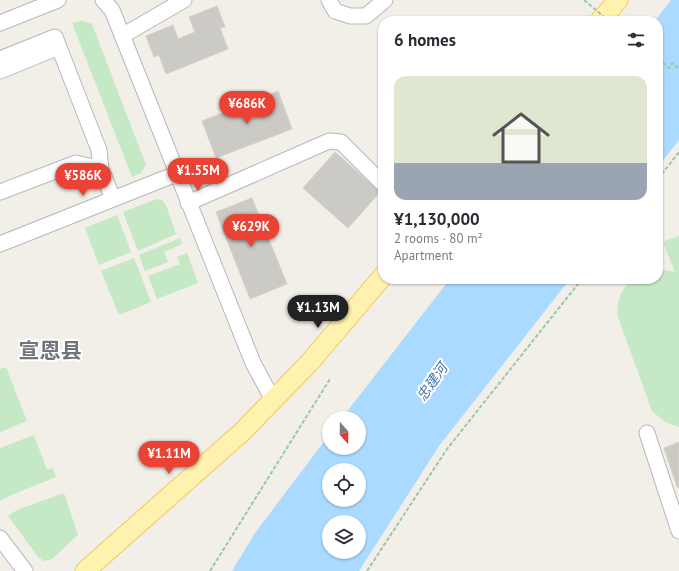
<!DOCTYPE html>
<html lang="en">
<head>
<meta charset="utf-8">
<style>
	:root { --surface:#fff; --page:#f2f2f3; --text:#2b2b33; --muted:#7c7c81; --accent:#ea4335 }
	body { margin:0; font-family:"PT Sans","Noto Sans SC",sans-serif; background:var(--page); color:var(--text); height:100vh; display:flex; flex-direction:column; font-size:15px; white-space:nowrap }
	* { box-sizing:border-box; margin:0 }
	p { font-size:13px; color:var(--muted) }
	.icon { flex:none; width:22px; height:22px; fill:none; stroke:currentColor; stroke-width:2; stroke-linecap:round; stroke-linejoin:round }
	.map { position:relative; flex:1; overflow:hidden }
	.sheet { position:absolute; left:378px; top:16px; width:285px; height:268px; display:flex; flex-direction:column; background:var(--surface); border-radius:16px; box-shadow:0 1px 3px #0004 }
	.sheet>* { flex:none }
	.needle { width:26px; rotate:160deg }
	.fabs { position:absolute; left:322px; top:411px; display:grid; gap:8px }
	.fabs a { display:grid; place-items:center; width:44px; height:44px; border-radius:50%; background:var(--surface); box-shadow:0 1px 3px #0004; font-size:20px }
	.price { position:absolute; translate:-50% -34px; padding:0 9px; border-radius:14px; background:var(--accent); color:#fff; font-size:13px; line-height:26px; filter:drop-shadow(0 1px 2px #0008) }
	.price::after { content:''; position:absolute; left:50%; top:24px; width:12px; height:9px; margin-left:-6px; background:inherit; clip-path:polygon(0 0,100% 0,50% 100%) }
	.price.current { background:#222; color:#fff }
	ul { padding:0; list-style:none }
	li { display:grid; align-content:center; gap:8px; height:212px; padding:0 16px }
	li span { display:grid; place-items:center; height:124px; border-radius:12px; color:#555 }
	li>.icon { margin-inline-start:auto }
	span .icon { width:72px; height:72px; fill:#fffc; stroke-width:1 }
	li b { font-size:17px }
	h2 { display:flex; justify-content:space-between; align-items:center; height:48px; padding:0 16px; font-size:17px }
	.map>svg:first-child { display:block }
	.green { fill:#c5e8c5 }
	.water { fill:#aadaff; fill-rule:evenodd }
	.building { fill:#cccac5; stroke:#d6d1c6 }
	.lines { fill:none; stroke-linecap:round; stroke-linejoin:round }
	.minor-casing { stroke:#b5b8bc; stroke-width:17 }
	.major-casing { stroke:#f2c960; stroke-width:21 }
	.path { stroke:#9cc7a9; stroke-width:2; stroke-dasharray:4 2; stroke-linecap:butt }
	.minor { stroke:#fff; stroke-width:15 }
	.major { stroke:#fff2af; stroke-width:19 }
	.path-bridge { stroke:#9cc7a9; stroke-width:2; stroke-dasharray:4 2; stroke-linecap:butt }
	.labels { text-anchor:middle; stroke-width:4; stroke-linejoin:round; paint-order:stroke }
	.water-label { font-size:14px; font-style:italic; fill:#4174aa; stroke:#fff }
	.town-label { font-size:21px; font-weight:bold; fill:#70757a; stroke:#fff }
</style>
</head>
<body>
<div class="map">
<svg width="679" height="571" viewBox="0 0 679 571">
	<rect width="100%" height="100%" fill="#f1efe8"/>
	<path class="green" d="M83,21l9,3 54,141 -5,8 -9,4 -60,-154z
		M157,199l5,1 4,5 10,29 -38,17 -15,-39z
		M117,215l14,37 -32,13 -14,-37z
		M678,236l1,1v190l-14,-5 -13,-11 -34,-94c-2,-16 3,-27 14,-38h26v-10l17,3 -12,-30z
		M180,238l2,6 -18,8 4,10 -23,9 -6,-16z
		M187,253l11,30 -41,16 -9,-23 32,-12 -3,-7z
		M134,258l17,44 -32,13 -18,-44z
		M6,367l21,54 -27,11v-63z
		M34,435l13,35 6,-2 3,9 -47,19 -9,5v-53z
		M64,493l14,42 -26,24 -8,2 -6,-4 -30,-41 9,-6z"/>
	<path class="water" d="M671,0h8v140l-21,27v-146h-3z
		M450,279h120l-131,167 -80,125h-127l23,-38 74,-98v13h30v-30h-17zM329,470h30v30h-30zM329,522h30v30h-30z"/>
	<path class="building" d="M217,6l8,21 -5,1 8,21 -62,25 -7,-19 -5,2 -8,-21 27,-11 5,14 17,-7 -6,-15z
		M278,91l14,38 -76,29 -14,-37z
		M335,152l45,40 -32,36 -45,-40z
		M252,198l35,86 -37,15 -34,-87z
		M679,442v45h-2l-13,-39z"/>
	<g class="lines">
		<defs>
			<path id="minor" d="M103,0l9,10 141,353 20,37
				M329,0l6,11 15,5h16l19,-16
				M0,23l58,-23
				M122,36l62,-36
				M0,59l55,-22 44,113 2,19 12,30
				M0,71l59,-24
				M0,192l76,-29 25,6
				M188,203l141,-62 12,1 42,42
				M0,244l176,-70
				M647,433l32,98
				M0,538l25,33"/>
			<path id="major" d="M600,21l18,-21
				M85,571l157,-139 68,-70 73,-86"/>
		</defs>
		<use href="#minor" class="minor-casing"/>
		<use href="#major" class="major-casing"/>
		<path class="path" d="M658,59l11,9 3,-5 7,6
			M658,179l21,-27
			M210,571l120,-192
			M367,571l80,-122 135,-170"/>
		<use href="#minor" class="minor"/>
		<use href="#major" class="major"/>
		<path class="path-bridge" d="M584,0l25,21"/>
	</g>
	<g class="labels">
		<g class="water-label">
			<text transform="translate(432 382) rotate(-55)" y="5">忠建河</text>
		</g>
		<g class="town-label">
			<text x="50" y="358">宣恩县</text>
		</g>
	</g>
</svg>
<div class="fabs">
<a><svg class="needle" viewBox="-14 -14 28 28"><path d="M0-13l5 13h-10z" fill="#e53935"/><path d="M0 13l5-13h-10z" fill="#7c7c81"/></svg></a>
<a><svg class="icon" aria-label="locate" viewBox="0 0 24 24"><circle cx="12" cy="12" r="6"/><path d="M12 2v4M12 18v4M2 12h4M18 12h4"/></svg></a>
<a><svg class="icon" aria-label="layers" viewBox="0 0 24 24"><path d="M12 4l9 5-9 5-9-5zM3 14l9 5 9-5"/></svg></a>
</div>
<b class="price" style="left:247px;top:125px">¥686K</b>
<b class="price" style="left:198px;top:192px">¥1.55M</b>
<b class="price" style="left:83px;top:197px">¥586K</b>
<b class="price" style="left:251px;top:248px">¥629K</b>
<b class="price current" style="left:318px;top:329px">¥1.13M</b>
<b class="price" style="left:169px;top:475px">¥1.11M</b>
<section class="sheet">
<h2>6 homes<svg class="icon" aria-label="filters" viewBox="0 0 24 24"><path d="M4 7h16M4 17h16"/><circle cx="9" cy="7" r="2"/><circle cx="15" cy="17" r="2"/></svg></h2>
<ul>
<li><span style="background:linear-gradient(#dfe7d0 70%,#9aa5b1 0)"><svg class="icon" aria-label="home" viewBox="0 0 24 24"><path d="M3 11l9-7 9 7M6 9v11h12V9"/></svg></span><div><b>¥1,130,000</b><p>2 rooms · 80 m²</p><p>Apartment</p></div></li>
</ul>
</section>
</div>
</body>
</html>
